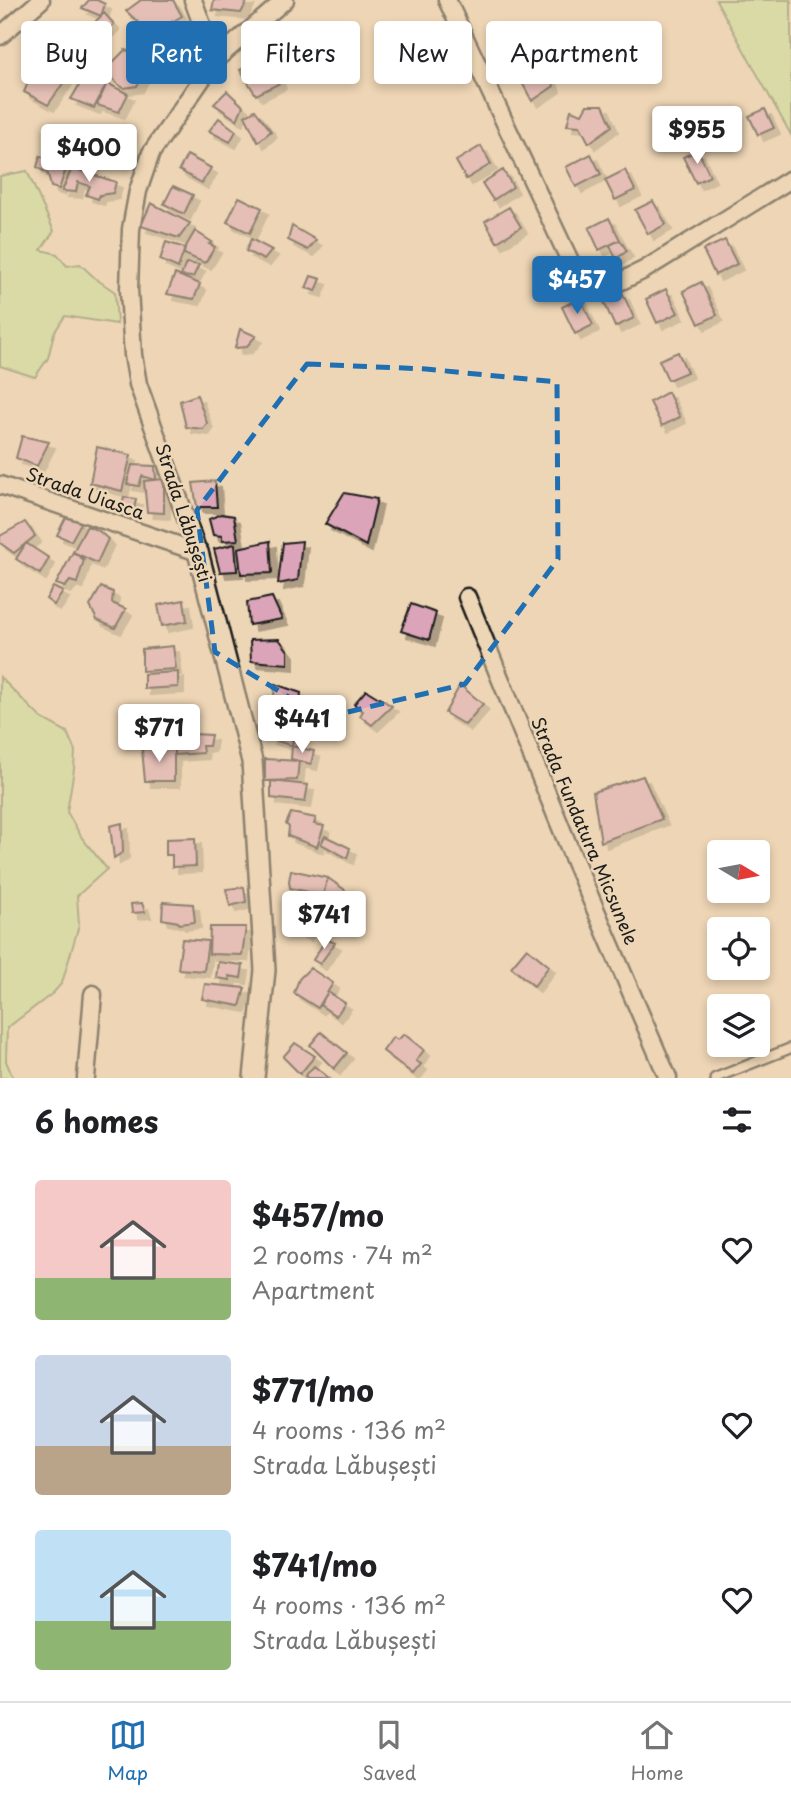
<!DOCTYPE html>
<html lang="en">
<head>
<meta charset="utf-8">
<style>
	:root { --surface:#fff; --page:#f2f2f2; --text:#202124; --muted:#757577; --line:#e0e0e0; --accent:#1f6fb2 }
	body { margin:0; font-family:"Playpen Sans",sans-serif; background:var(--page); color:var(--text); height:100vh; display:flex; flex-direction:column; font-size:26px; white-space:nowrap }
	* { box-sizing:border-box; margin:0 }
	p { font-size:23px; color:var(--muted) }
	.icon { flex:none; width:38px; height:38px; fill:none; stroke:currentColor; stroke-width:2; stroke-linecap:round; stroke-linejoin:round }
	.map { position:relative; height:1078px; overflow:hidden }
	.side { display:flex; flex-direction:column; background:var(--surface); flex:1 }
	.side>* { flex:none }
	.top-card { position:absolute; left:21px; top:21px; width:749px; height:63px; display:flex; gap:14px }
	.needle { width:46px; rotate:100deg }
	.tools { position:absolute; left:707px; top:840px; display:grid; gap:14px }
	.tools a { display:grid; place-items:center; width:63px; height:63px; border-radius:7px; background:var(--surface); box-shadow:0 4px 10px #0003; font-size:35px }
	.price { position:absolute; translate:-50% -60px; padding:0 16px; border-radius:7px; background:#fff; color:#222; font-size:23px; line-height:46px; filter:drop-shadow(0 2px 4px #0008) }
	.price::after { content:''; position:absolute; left:50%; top:42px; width:21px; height:16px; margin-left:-10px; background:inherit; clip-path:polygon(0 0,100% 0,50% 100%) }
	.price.on { background:var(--accent); color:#fff }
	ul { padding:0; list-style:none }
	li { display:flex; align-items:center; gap:21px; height:175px; padding:0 35px }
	li span { display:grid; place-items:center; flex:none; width:196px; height:140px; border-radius:7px; color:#555 }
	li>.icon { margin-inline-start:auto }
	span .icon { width:84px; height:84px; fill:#fffc; stroke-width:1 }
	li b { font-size:30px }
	h2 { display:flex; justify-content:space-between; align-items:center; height:84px; padding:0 35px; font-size:30px }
	.pill { padding:0 24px; border-radius:7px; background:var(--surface); box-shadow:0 4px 10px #0003; font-size:24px; line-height:63px }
	.pill.on { background:var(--accent); color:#fff }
	.dock { display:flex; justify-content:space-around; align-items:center; height:98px; border-top:2px solid var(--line); background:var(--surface); font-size:19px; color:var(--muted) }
	.dock a { display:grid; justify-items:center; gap:4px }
	.dock .on { color:var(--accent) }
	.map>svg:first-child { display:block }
	.green { fill:#c3e097; stroke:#707e5a; stroke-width:2 }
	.building { fill:#dca4b8; stroke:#1c1c1c; stroke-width:2; filter:url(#shadow) }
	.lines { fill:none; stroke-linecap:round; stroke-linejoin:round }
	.service-casing { stroke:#1c1c1c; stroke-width:13 }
	.minor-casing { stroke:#1c1c1c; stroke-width:21 }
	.tertiary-casing { stroke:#1c1c1c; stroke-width:24 }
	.service { stroke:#edd6b5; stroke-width:8 }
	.minor { stroke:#edd6b5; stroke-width:16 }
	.tertiary { stroke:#edd6b5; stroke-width:19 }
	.marked { fill:none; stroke:#1f6fb2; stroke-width:5; stroke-dasharray:14 9; stroke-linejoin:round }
	.labels { text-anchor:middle; stroke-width:5; stroke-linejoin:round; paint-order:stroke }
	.street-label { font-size:18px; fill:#1c1c1c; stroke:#edd6b5 }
</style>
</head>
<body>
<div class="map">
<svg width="791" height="1078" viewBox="0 0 791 1078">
	<defs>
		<filter id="shadow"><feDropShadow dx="6" dy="6" stdDeviation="0" flood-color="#0004"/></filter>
	</defs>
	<rect width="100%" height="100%" fill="#edd6b5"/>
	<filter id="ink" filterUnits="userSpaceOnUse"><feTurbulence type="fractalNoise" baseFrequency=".0143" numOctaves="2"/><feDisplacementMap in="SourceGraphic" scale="14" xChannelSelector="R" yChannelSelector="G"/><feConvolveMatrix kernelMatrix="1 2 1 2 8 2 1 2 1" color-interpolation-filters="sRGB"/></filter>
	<g filter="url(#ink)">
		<path class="green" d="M716,0h75v135z
			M27,171l27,60 -13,19 16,4 10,12 13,-2 16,15 19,13 2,32 -52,-8 -11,17 -6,25 -13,19 -35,-11v-190z
			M0,677l41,41 26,14 8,19 -1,18 -7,43 15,26 25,31 -30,27 2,29 -17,58 -9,10 -46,35 -1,33 7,17h-13z"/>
		<path class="building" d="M89,0h8l8,4 -4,12 -19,-8z
			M141,0h32l9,16 -31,18 -25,-23z
			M214,0h34l-7,13 -29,-3z
			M104,13l10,11 -11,12 -14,-8z
			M432,29l13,20 -29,18 -13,-21z
			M265,34l10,19 -10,8 -12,-19z
			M125,50l13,4 -2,7 12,4 -11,21 -13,2 -8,-5 -10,-14z
			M545,59l9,27 -22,15 -13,-24z
			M257,61l7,6h10l6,16 -24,12 -16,-25z
			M36,63l30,16 -18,26 -24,-13z
			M86,74l21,9 -13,25 -23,-9z
			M107,83l21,11 -9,18 -22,-7z
			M227,91l16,15 -6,14 -23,-16z
			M587,105h16l9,21 -23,17 -9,-17 -13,-1 4,-15 11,4z
			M765,109l9,19 -16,7 -9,-19z
			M255,110l16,21 -13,11 -13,-26z
			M219,118l17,13 -6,11 -21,-11z
			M81,128l33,11 -14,24 -27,-13z
			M481,146l10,18 -25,15 -10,-18z
			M698,150l12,26 -14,7 -13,-26z
			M591,154l10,20 -25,13 -10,-20z
			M187,155l24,13 -9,15 -23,-13z
			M40,156l27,10 -8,23 -8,-2 -3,-13 -11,-7z
			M72,168l44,14 -3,11 -13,2 -2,4 -12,-4 4,-9 -12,-4 -2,10 -14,-1z
			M503,170l10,17 -20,13 -11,-17z
			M625,170l10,20 -20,10 -10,-20z
			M173,186l20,9 -9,19 -20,-10z
			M239,197l23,11 -12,25 -23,-11z
			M653,201l13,23 -18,10 -13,-24z
			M151,203l39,20 -11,15 -38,-12z
			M509,207l12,20 -24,15 -12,-21z
			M609,218l11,22 -21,10 -10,-22z
			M292,226l24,14 -8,10 -20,-10z
			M195,231l17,11 -3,2 6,3 -10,16 -21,-9 1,-6z
			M251,239l21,11 -8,10 -18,-9z
			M620,240l7,11 -11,8 -6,-14z
			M725,240l12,24 -22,11 -12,-25z
			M166,242l19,6 -7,20 -18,-8z
			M186,263l13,2 -6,12 -12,-1z
			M175,274l25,10 -6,15 -27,-5z
			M311,276l10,3 -5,12 -10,-3z
			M701,282l16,33 -18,9 -16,-33z
			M666,289l12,24 -21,10 -11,-24z
			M623,294l11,24 -19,9 -11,-25z
			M580,298l13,27 -18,9 -13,-27z
			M240,329l16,7 -10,11 -11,1z
			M678,352l9,20 -19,8 -9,-20z
			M668,392l12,25 -18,9 -12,-24z
			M197,395l10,28 -4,6 -17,-2 -6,-26z
			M22,436l27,6 -12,24 -21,-8z
			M97,447l34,8 -9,36 -32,-8z
			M132,465l23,1 1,14 -14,-4 -3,10 -12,-2z
			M164,479v34l-17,-1 -3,-31z
			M215,481l2,26h-20l-4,-24z
			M344,493l33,6 -11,47 -41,-22z
			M124,497l12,2 -2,10 -12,-3z
			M221,514l13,2 4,24 -16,1v-5l-9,-1 -4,-16z
			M67,515l14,8 -10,18 -14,-6z
			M25,522l10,14 -21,17 -14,-10v-7z
			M87,526l12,5 9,8 -11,24 -24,-11z
			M270,541l2,32 -31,1 -3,-26z
			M302,541l-4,39 -20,4 5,-41z
			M26,543l23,15 -9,16 -24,-15z
			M235,544l2,27 -17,1 -6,-23z
			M73,552l11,8 -7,23 -7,-2 -5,6 -9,-3z
			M53,587l10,5 -9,13 -8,-6z
			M101,587l12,5 -1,11 14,6 -11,19 -18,-8 -7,-14z
			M272,597l10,22 -33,6 -2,-23z
			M184,600l3,21 -25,5 -4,-21z
			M411,604l25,9 -7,27 -28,-9z
			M279,639l9,12v13l-37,-3 -1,-21z
			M173,646l3,23 -34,2v-22z
			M178,672v15l-34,2v-15z
			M275,684l26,9 -2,18 -26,-4z
			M460,685l23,19 -18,21 -20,-12z
			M366,690l26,16 -20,19 -12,-9 3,-5 -9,-7z
			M307,700l23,11 -13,25 -23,-10z
			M269,723l25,3 -2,20 -23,-8z
			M174,733l37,2 -2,11h-7l1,7 -29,2z
			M174,746v35h-29l-3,-32z
			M292,746l22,5 -3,13 -20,-5z
			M265,759l34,2 -2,19 -32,1z
			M643,776l19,43 -61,23 -8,-50z
			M271,781l37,4 -3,17 -34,-4z
			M291,813l25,5 -2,6 10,2 -7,21 -29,-11 1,-9 -3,-3z
			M122,823l1,29 -9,6 -4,-32z
			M325,836l25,12 -3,10 -26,-14z
			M195,838l1,28 -24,1v-12h-6v-16z
			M291,870l37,8 -5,17 -33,-7 -1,-7z
			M328,878l17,12 -13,39 -17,-7z
			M244,887l2,15 -16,4 -4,-17z
			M163,902l30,2 2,18 -16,2 -1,-2 -16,-3z
			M142,903l3,9 -13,1 -1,-9z
			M287,912l24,9 -6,14 -23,-9z
			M210,927h36l-4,28 -33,-1z
			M182,939l26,2 -4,30 -26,-2z
			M326,939l9,4 -15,21 -7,-4z
			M527,948l22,18 -15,20 -23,-19z
			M218,962l25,3 -2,13 -12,-2 1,4 -14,-2z
			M310,968l23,15 -15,25 -24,-15 5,-14z
			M205,984l40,4 -5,18 -38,-7z
			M328,992l17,11 -9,13 -16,-11z
			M321,1032l26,21 -13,16 -24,-24z
			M404,1034l20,16 -8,11 5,3 -8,10 -30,-23 10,-14 5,3z
			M295,1043l20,13 -15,18 -17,-17z
			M314,1066l15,12h-22l-2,-2z"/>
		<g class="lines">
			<defs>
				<path id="service" d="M715,1078l76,-30"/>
				<path id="minor" d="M193,0l22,60
					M447,0l132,280 13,8 19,-2 33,-16 147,-91
					M0,36l41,-36
					M0,485l198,67
					M198,552l-60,-168 -5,-29 -4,-65 2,-61 7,-38 13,-38 64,-93 70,-60
					M467,597l108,265 93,216
					M86,1078l7,-84"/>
				<path id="tertiary" d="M198,552l54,209 13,209 -11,108"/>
			</defs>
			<use href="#service" class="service-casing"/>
			<use href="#minor" class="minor-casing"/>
			<use href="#tertiary" class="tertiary-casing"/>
			<use href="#service" class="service"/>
			<use href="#minor" class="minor"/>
			<use href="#tertiary" class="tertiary"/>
		</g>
	</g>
	<path d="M0 0H791V1078H0ZM307,364l119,5 131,13 1,177 -93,125 -142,34 -108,-66 -18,-142z" fill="#edd6b5" fill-opacity=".55" fill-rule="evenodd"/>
	<path class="marked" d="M307,364l119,5 131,13 1,177 -93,125 -142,34 -108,-66 -18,-142z"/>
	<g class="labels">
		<g class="street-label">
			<text transform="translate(85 494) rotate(19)" y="6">Strada Uiasca</text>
			<text transform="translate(183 513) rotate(72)" y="6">Strada Lăbușești</text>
			<text transform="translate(584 831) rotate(67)" y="6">Strada Fundatura Micsunele</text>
		</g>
	</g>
</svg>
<div class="tools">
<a><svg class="needle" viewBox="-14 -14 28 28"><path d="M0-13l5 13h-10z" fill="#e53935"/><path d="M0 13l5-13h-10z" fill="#757577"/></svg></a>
<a><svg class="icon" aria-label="locate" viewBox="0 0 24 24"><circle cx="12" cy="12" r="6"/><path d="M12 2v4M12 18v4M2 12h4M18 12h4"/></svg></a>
<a><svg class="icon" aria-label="layers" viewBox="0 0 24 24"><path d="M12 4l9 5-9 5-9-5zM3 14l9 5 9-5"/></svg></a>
</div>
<b class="price" style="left:697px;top:166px">$955</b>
<b class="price" style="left:89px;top:184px">$400</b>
<b class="price on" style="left:577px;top:316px">$457</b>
<b class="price" style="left:302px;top:755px">$441</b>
<b class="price" style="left:159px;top:764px">$771</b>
<b class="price" style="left:324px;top:951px">$741</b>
<div class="top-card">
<a class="pill">Buy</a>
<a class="pill on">Rent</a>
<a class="pill">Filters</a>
<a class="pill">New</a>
<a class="pill">Apartment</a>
</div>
</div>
<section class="side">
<h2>6 homes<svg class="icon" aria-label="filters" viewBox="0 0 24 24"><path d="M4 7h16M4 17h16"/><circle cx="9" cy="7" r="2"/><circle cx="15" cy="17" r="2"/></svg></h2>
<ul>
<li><span style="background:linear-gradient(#f6c9c9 70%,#8fb573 0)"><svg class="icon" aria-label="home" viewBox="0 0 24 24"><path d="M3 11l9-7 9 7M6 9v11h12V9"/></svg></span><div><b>$457/mo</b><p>2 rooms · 74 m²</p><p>Apartment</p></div><svg class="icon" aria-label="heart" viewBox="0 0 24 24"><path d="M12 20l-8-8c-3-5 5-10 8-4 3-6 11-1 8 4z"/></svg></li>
<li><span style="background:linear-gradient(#c9d6e8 65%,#b9a48a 0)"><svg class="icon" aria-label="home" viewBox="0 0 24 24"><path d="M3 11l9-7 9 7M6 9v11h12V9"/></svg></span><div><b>$771/mo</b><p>4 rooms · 136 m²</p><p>Strada Lăbușești</p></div><svg class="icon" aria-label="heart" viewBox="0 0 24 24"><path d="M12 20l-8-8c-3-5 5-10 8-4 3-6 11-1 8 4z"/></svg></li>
<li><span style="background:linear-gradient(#bfe0f5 65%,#8fb573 0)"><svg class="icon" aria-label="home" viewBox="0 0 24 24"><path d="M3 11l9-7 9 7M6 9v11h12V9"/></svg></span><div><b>$741/mo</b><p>4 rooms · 136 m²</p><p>Strada Lăbușești</p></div><svg class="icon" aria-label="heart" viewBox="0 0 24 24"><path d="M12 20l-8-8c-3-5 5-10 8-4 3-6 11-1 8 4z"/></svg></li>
</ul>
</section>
<nav class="dock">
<a class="on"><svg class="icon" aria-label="map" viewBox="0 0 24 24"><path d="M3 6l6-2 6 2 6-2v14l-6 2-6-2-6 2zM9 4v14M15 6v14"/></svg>Map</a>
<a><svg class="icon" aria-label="saved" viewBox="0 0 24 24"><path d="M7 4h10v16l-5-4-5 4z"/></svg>Saved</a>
<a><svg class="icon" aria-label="home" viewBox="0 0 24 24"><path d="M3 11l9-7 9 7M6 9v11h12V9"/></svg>Home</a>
</nav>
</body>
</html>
